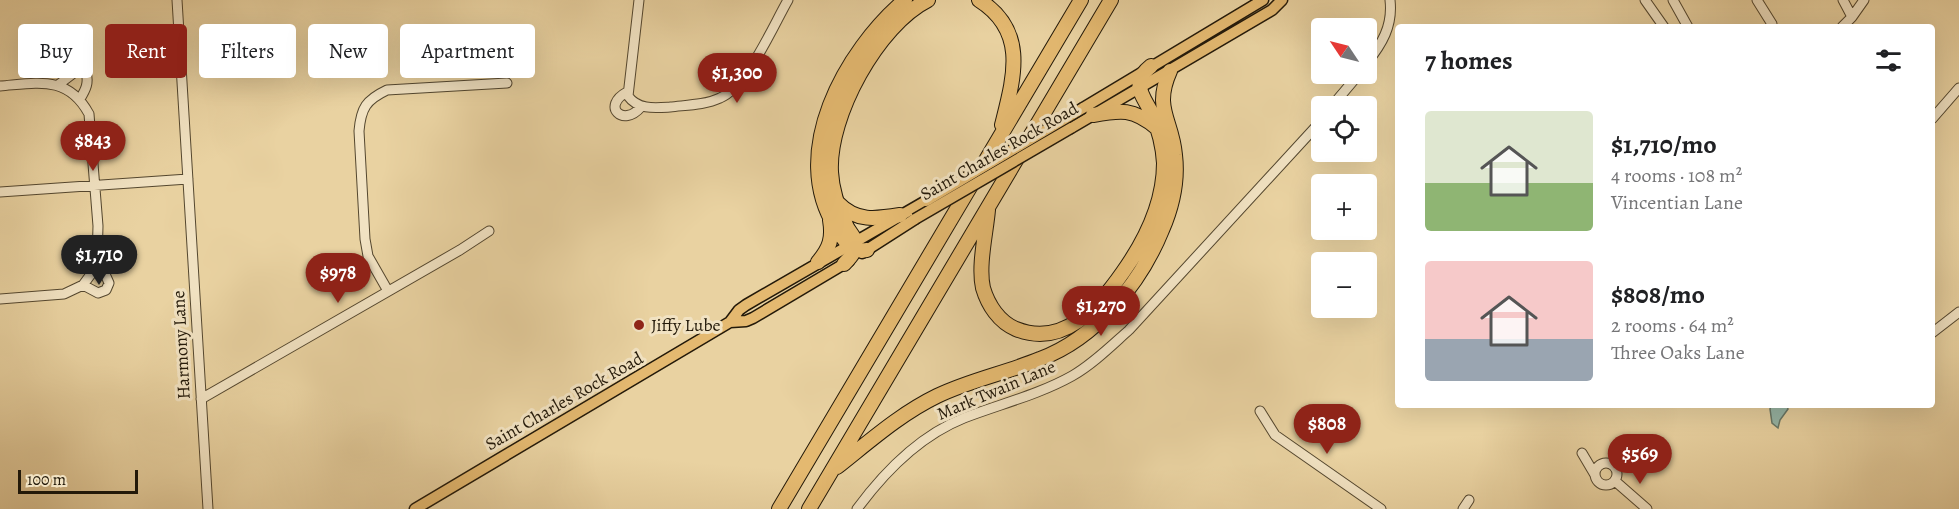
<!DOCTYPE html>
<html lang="en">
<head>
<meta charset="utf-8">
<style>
	:root { --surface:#fff; --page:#f6f6f6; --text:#202124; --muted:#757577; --accent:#8f2418 }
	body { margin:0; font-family:Alegreya,serif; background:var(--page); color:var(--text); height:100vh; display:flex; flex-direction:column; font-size:22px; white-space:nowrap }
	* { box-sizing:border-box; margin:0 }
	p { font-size:20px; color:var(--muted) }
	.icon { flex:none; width:33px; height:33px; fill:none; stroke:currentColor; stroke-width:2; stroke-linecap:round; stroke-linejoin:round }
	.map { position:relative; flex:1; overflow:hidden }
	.side { position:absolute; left:1395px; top:24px; width:540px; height:384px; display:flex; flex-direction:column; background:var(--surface); border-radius:6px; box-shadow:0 6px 24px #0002 }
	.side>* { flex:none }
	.hud { position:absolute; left:18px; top:24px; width:570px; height:54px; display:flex; gap:12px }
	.needle { width:39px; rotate:305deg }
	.controls { position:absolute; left:1311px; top:18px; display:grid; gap:12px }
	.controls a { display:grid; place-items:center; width:66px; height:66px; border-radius:6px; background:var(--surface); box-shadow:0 6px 24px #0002; font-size:30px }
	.scale { position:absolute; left:18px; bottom:15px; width:120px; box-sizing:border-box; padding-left:6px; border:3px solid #231909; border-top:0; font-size:16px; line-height:21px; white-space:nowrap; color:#231909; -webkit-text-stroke:4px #f1e2c2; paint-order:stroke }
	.price { position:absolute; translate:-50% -51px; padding:0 14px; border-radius:21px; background:var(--accent); color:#fff; font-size:20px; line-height:39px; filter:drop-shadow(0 2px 3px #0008) }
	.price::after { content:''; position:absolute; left:50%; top:36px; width:18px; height:14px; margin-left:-9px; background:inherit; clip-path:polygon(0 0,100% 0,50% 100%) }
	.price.active { background:#222; color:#fff }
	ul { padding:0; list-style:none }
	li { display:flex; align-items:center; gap:18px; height:150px; padding:0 30px }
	li span { display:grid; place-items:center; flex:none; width:168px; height:120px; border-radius:6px; color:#555 }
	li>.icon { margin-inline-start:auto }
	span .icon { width:72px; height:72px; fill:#fffc; stroke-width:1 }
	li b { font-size:26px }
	h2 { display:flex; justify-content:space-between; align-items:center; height:72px; padding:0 30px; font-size:26px }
	.chip { padding:0 21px; border-radius:6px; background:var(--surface); box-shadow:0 6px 24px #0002; font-size:21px; line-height:54px }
	.chip.active { background:var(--accent); color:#fff }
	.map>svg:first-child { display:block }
	.water { fill:#97b7a8; stroke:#697868; stroke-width:1.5 }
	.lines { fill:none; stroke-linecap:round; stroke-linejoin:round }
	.minor-casing { stroke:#54472f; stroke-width:11 }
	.major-casing { stroke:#231909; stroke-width:13 }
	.highway-casing { stroke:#231909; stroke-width:16 }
	.minor { stroke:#f1e2c2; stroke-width:9 }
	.major { stroke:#e4b970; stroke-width:10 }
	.highway { stroke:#e4b970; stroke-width:14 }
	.major-bridge-casing { stroke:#231909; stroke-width:13; stroke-linecap:butt }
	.major-bridge { stroke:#e4b970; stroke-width:10 }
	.poi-dot { fill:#8f2418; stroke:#f1e2c2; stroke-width:2 }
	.labels { text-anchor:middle; stroke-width:6; stroke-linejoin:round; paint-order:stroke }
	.street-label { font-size:18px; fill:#231909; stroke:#f1e2c2 }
	.poi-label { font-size:18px; fill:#231909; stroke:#f1e2c2; text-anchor:start }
</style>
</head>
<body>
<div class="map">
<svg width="1959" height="509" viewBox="0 0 1959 509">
	<rect width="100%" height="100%" fill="#e9d2a1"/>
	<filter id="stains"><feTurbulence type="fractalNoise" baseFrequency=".00333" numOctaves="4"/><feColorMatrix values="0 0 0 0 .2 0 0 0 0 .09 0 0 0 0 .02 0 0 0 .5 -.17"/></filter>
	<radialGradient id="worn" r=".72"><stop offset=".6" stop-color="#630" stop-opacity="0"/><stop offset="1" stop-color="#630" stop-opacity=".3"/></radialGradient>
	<path class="water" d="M1771,405h16l1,4 -8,11 -2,8 -6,-5 -2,-14z"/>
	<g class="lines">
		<defs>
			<path id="minor" d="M177,0l31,509
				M639,0l-11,96c10,14 27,12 42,11 17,-2 35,-2 50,-9 27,-11 53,-72 68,-98
				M1645,0l19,27
				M1673,0l15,27
				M1757,0l15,24
				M1852,17l12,-17
				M1842,27l10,-10 -9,-17
				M1366,64c16,-20 27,-38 24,-64
				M58,85l21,-16 7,3c3,11 0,17 -6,27
				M0,86c38,-3 68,-11 89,28l9,112 -1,35 -3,9 -11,15 -19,9 -64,5
				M627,92c-26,14 -4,36 14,15
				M1332,106l27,-32
				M1932,119l27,-31
				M0,192l188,-13
				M83,285l15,8 8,-3 3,-7 -4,-9 -10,-8
				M388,291l-20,-35 -3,-17 -6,-108c2,-23 7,-31 28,-41l120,-7
				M1932,333l27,-21
				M201,399l259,-149 29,-19
				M1260,411l15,24 106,74
				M1582,453l13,22
				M1595 474a11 11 0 1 1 22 0a11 11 0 1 1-22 0Z
				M1615,481l32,28
				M857,509c28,-38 62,-73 107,-91 36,-14 74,-23 108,-42 21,-12 39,-30 57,-46l193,-210
				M1463,509l6,-9"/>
			<path id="major" d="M1083,108l180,-108
				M1071,128l201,-118 10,-10
				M862,253l53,-34
				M730,322l16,-1 7,-3 96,-57
				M415,509l315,-187 9,-12 7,-5 180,-104"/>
			<path id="highway" d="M979,0c49,31 35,77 23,125
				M1093,115c28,-5 40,-7 64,13
				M838,203c18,19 38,16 62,12
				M988,210c-2,23 -10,56 -5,78 5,17 16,34 33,41 47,19 82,-21 107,-57 22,-31 41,-69 41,-109 -1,-17 -5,-33 -12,-49 -4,-10 -15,-22 -12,-33 1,-6 6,-11 11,-15
				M867,250c-17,2 -22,-9 -31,-22 -48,-75 9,-177 69,-228
				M818,262c12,-14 15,-24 12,-42
				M844,264c4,-4 9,-9 11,-15 0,-1 0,-7 0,-9 -2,-5 -7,-10 -9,-15 -8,-17 -14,-34 -15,-53 -3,-56 47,-147 97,-172
				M837,467c33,-26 63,-53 100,-71 33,-16 69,-23 103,-37 56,-21 100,-75 122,-129 10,-23 16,-50 13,-75 -3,-36 -22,-46 -5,-84
				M779,509l302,-509
				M809,509l302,-509"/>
		</defs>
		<use href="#minor" class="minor-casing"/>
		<use href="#major" class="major-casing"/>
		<use href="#highway" class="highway-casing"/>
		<use href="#minor" class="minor"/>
		<use href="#major" class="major"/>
		<use href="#highway" class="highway"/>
		<defs>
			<path id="major-bridge" d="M926,201l157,-93
				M915,219l156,-91"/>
		</defs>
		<use href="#major-bridge" class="major-bridge-casing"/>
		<use href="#major-bridge" class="major-bridge"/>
	</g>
	<circle class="poi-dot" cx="639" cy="325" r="6"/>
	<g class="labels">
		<g class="street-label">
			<text transform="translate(999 151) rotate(-30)" y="6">Saint Charles Rock Road</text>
			<text transform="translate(181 345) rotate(-93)" y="6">Harmony Lane</text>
			<text transform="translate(996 390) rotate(-23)" y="6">Mark Twain Lane</text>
			<text transform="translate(564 401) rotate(-30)" y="6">Saint Charles Rock Road</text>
		</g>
		<g class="poi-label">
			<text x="651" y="331">Jiffy Lube</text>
		</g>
	</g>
	<rect width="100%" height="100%" filter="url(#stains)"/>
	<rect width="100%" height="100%" fill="url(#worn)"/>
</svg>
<div class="controls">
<a><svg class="needle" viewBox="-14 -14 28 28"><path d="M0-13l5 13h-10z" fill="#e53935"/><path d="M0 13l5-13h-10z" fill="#757577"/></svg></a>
<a><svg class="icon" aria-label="locate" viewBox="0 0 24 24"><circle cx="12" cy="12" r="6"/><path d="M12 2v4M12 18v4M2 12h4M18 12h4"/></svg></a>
<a>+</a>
<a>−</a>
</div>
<div class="scale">100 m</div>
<b class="price" style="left:737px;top:104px">$1,300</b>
<b class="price" style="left:93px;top:172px">$843</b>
<b class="price active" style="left:99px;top:286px">$1,710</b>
<b class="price" style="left:338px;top:304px">$978</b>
<b class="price" style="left:1101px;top:337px">$1,270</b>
<b class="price" style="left:1327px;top:455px">$808</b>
<b class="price" style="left:1640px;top:485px">$569</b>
<div class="hud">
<a class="chip">Buy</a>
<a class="chip active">Rent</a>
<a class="chip">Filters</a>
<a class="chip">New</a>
<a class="chip">Apartment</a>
</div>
<section class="side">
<h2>7 homes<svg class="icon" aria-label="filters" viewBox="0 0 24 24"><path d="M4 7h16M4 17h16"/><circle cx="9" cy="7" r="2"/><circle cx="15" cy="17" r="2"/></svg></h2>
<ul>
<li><span style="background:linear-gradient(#dfe7d0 60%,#8fb573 0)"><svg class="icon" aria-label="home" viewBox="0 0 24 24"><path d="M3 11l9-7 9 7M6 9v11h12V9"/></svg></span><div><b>$1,710/mo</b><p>4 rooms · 108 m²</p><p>Vincentian Lane</p></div></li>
<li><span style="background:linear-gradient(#f6c9c9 65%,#9aa5b1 0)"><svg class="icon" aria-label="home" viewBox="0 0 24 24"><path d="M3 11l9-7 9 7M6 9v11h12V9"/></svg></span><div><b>$808/mo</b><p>2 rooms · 64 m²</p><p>Three Oaks Lane</p></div></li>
</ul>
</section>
</div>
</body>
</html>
